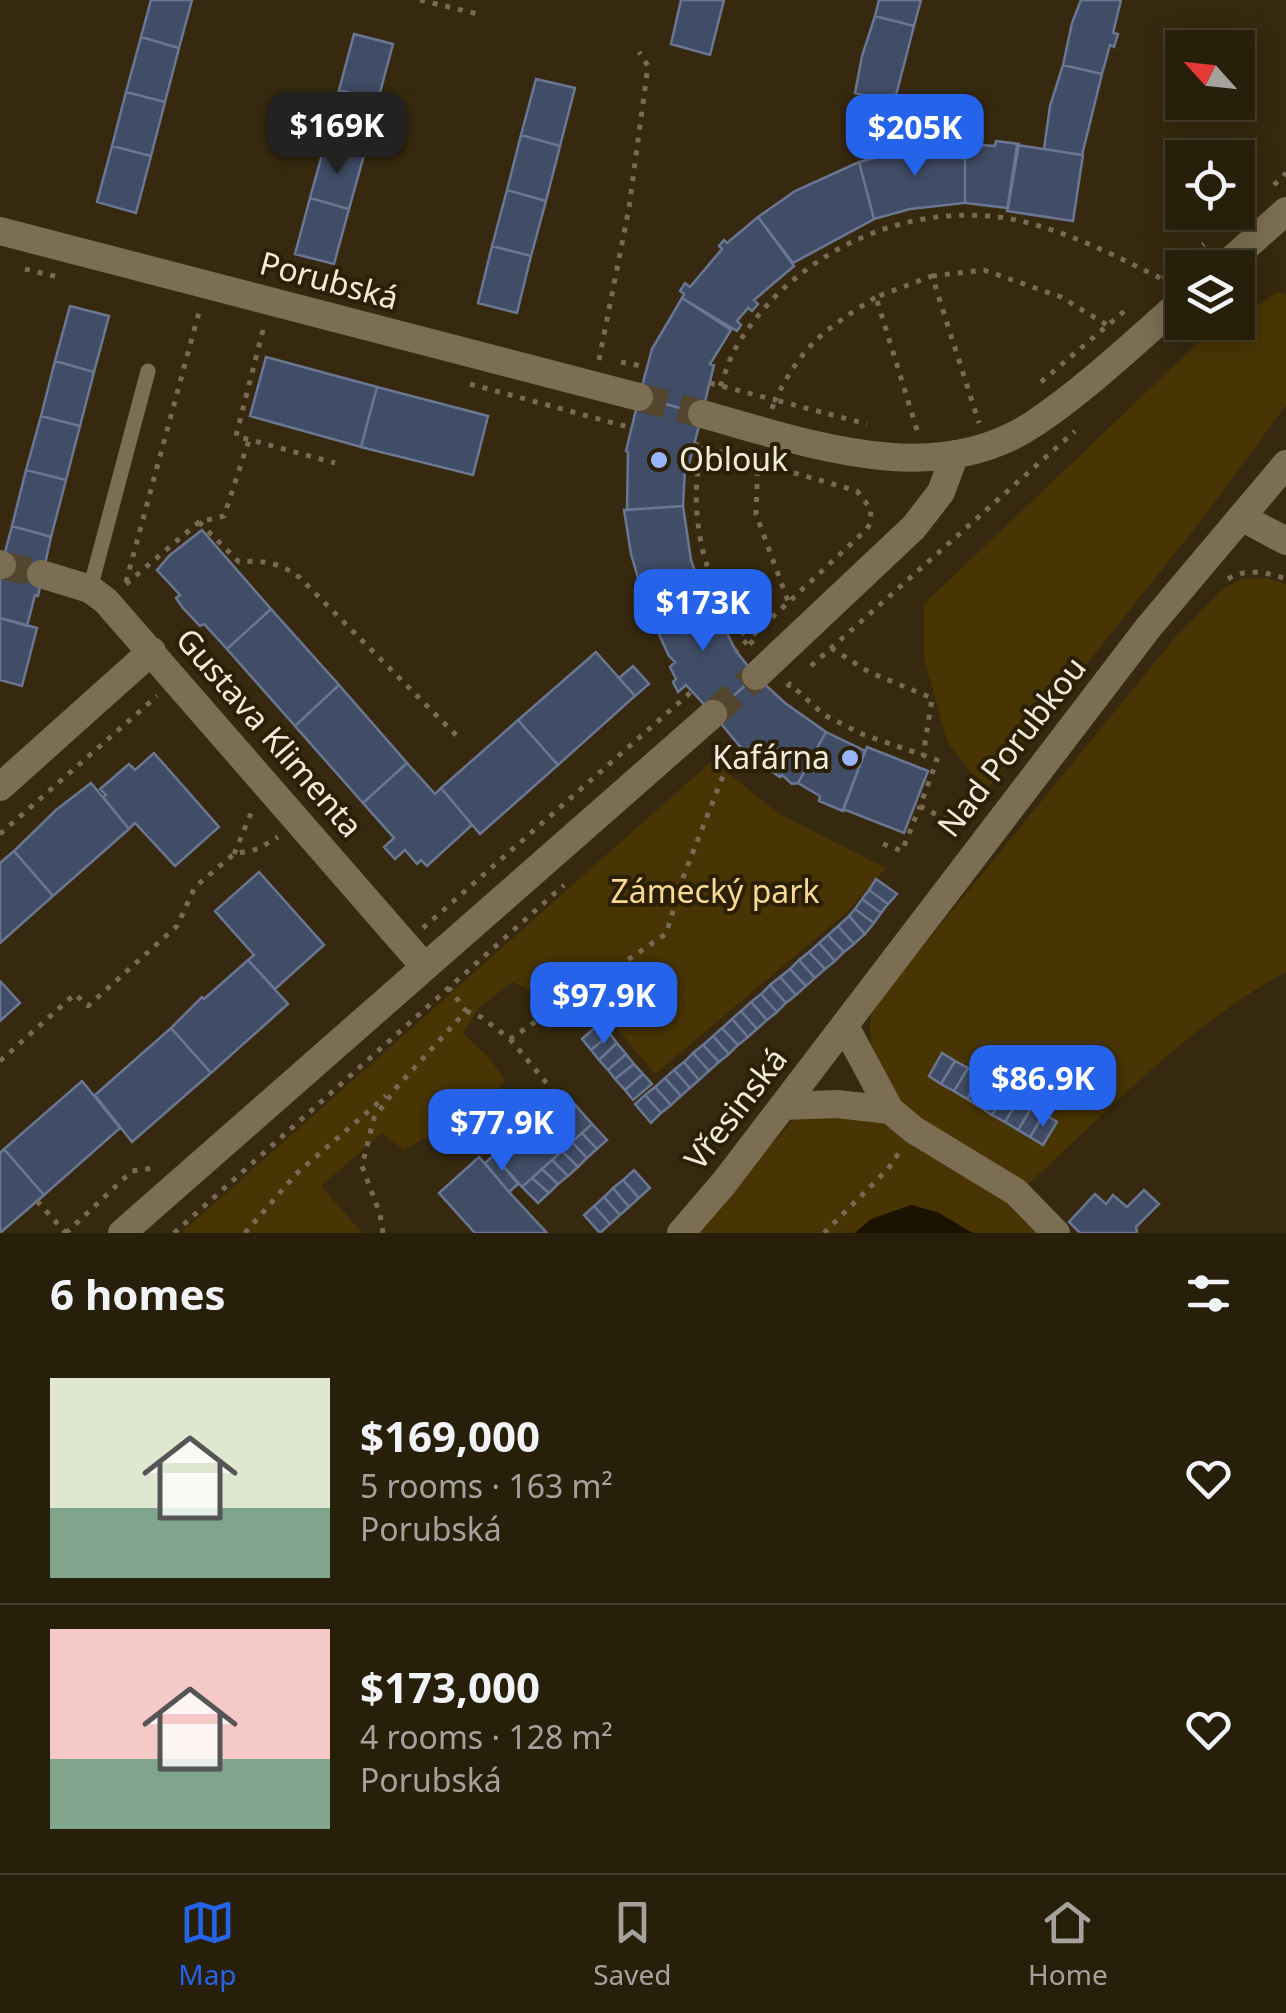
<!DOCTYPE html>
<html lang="en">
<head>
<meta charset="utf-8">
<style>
	:root { --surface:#281f0b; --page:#342c19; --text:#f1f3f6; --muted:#a5a29d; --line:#443d2c; --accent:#2563eb }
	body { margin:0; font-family:"Noto Sans",sans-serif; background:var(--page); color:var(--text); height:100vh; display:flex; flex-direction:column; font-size:38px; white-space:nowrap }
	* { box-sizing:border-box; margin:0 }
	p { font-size:32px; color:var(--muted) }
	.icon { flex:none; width:55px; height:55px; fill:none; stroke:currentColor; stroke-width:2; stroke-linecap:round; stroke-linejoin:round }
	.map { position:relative; height:1233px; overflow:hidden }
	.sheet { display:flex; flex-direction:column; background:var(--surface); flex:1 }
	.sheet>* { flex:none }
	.needle { width:65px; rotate:297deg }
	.tools { position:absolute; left:1165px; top:30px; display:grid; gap:20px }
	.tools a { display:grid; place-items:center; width:90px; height:90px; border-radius:0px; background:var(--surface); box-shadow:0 5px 25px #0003,0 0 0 2px var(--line); font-size:50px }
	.price { position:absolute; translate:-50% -85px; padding:0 22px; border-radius:20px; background:var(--accent); color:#fff; font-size:32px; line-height:65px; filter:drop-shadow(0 2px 5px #0008) }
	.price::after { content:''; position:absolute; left:50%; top:60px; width:30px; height:22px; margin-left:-15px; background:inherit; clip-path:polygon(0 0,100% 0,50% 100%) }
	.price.on { background:#222; color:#fff }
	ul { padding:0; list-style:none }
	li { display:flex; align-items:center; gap:30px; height:250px; padding:0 50px }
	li+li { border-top:2px solid var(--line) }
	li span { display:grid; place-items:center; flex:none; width:280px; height:200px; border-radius:0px; color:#555 }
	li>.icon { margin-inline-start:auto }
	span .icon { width:120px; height:120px; fill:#fffc; stroke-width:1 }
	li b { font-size:42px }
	h2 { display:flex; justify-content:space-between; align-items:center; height:120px; padding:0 50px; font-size:42px }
	.tabs { display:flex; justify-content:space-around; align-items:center; height:140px; border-top:2px solid var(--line); background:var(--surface); font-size:28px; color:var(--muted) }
	.tabs a { display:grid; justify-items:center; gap:5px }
	.tabs .on { color:var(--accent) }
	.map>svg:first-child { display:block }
	.green { fill:#493503 }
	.water { fill:#1b1202 }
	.building { fill:#414d66; stroke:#6b7792; stroke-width:2.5 }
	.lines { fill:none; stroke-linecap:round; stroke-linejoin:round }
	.minor-tunnel { stroke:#52462e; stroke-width:28; stroke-dasharray:28 14; stroke-linecap:butt }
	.path { stroke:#776b55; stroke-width:5; stroke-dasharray:5 8; stroke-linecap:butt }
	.service { stroke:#7c6e52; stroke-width:15 }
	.minor { stroke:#7c6e52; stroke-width:28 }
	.poi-dot { fill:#97b6fd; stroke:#2b1f05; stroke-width:4 }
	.labels { text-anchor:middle; stroke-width:8; stroke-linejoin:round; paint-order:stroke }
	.street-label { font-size:32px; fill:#f2eadb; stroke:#2b1f05 }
	.poi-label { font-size:32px; fill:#f2eadb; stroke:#2b1f05; text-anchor:start }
	.park-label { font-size:32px; fill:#fad895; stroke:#2b1f05 }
</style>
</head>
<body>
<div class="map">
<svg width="1286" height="1233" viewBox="0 0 1286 1233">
	<rect width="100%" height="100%" fill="#36290f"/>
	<path class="green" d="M1278,292l8,3v110l-80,109 -221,278 -38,-51 -23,-83v-54l274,-261 32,-20 8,-1v-4z
		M1267,578l19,6v388c-97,52 -181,142 -262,216l-133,-90 -19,-46 -2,-21 1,-15 9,-17 293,-359 49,-50 19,-11z
		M712,761l69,54 105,53 -40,45 -191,161 -51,-61 -61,-18 -31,-13 -34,27 -15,24 28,27 14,21 -32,33 -70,36 -21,-17 -61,53 41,47h-181z
		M824,1112l41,2 29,15 112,67 39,37h-72l-102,-14 -16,14h-166l105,-113z"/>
	<path class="water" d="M911,1205l26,7 36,21h-118l16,-14z"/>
	<path class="building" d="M151,0h41l-13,48 -38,-11z
		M681,0h43l-14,55 -39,-11z
		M879,0h42l-7,26 -39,-10z
		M1081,0h40l-8,33 5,1 -4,13 -4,-2 -8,29 -39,-9 9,-42z
		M875,16l39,10 -20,77 -39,-10 7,-37z
		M354,34l39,10 -15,56 -39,-10z
		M141,37l38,11 -14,54 -39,-10z
		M1063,65l39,9 -20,81 -38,-6 6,-43z
		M536,79l39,9 -15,58 -39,-11z
		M339,90l39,10 -14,55 -39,-11z
		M126,92l39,10 -14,54 -39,-10z
		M521,135l39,11 -14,55 -39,-11z
		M996,141l23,3 -11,64 -43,-5v-59l30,2z
		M325,144l39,11 -15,54 -39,-11z
		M965,144v59l-55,6 -36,10 -15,-57 55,-14z
		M1017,145l66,10 -10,66 -66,-10z
		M112,146l39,10 -15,57 -39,-11z
		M859,162l15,57 -81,44 -35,-46 37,-26z
		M507,190l39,11 -15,55 -39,-10z
		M310,198l39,11 -15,55 -39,-10z
		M758,217l36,49 -40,34 4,4 -6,7 -4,-3 -11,13 4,4 -4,6 -55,-33 2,-4 -4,-3 5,-8 5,4 32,-38 -3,-3 5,-6 3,3z
		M492,246l39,10 -14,57 -39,-10z
		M682,298l49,32 -21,34 4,1 -12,49 -63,-17 13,-48z
		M70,306l39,10 -15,56 -39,-11z
		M266,357l111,30 -16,60 -111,-31z
		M55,361l39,11 -14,54 -39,-10z
		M377,387l111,29 -15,59 -112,-28z
		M639,397l63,17 -14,54h-3l-2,38 -56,4 1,-58 -2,-1z
		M41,416l39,10 -14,54 -40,-10z
		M26,470l40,10 -15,57 -39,-11z
		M683,506l8,54 13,36 -54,22 -19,-64 -7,-44z
		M12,526l39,11 -13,59 -3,-1 -8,31 -27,-8v-47z
		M202,530l69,79 -44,40 -23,-25 -4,2 -17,-18 -7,-10 4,-3 -23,-25 13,-15z
		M705,597l5,11 4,-2 9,27 3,-2 10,20 20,25 -43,38 -27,-29 -8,7 -5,-10 3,-3 -6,-12 5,-5 -6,-6 -17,-37z
		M271,609l68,76 -44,41 -68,-77z
		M0,618l37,10 -15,58 -22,-6z
		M596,652l39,44 -77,69 -40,-45z
		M633,666l16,18 -14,12 -16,-18z
		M756,676l29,27 41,29 -28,51 -6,1 -10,-9 -2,2 -10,-7 2,-2 -13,-6 2,-2 -5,-4 -4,5 -39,-47z
		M339,685l68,78 -44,40 -68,-77z
		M518,720l40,45 -78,69 -39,-46z
		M826,732l39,19 -22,60 -24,-10 1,-5 -22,-13z
		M867,747l61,24 -24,62 -61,-24z
		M154,753l65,74 -44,39 -40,-43 -6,6 -26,-32 3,-2 -6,-6 29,-25 6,6z
		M407,763l28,31 6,-6 31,37 -45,41 -6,-6 -4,4 -12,-14 -10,9 -11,-12 10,-9 -31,-35z
		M91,783l38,46 -76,67 -39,-45 42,-41z
		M14,851l39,45 -53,47v-80z
		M259,872l65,73 -49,44 -27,-29 6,-5 -39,-44z
		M876,879l21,15 -9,10 -19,-14z
		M869,890l19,14 -7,9 -19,-14z
		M862,899l19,14 -7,10 -19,-14z
		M855,909l19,14 -9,11 -16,-18z
		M849,916l16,18 -11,10 -16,-18z
		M838,926l16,18 -10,8 -16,-17z
		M828,935l16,17 -9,9 -16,-18z
		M819,943l16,18 -10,8 -16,-17z
		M809,952l16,17 -10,9 -16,-18z
		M248,960l40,44 -77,69 -40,-45 31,-31 2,2z
		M799,960l16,18 -9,8 -16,-17z
		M790,969l16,17 -10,9 -16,-18z
		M780,977l16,18 -10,8 -16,-18z
		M0,981l20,22 -20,18z
		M770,985l16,18 -9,9 -16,-18z
		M761,994l16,18 -10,8 -16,-18z
		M751,1002l16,18 -10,9 -16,-18z
		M741,1011l16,18 -9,8 -16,-18z
		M732,1019l16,18 -10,8 -16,-17z
		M600,1023l10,11 -19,16 -9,-11z
		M171,1028l40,45 -79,69 -37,-47z
		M722,1028l16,17 -9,9 -16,-18z
		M610,1034l7,9 -18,17 -8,-10z
		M713,1036l16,18 -10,8 -16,-17z
		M617,1043l9,11 -18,16 -9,-10z
		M703,1045l16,17 -10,9 -16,-18z
		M693,1053l16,18 -10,9 -15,-18z
		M942,1053l13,8 -14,23 -12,-8z
		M626,1054l8,10 -19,15 -7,-9z
		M955,1061l13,7 -14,23 -13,-7z
		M684,1062l15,18 -9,8 -16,-18z
		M634,1064l9,10 -18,16 -10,-11z
		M968,1068l13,8 -14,23 -13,-8z
		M674,1070l16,18 -9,8 -16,-18z
		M643,1074l9,10 -19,16 -8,-10z
		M981,1076l13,8 -14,23 -13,-8z
		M665,1078l16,18 -10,9 -16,-18z
		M82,1081l38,47 -76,67 -40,-46z
		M994,1084l12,8 -14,23 -12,-8z
		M655,1087l16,18 -10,8 -16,-18z
		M564,1092l28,32 -70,63 -28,-32z
		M1006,1092l13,7 -14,23 -13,-7z
		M645,1095l16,18 -10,10 -16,-19z
		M1019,1099l13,8 -14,23 -13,-8z
		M1032,1107l12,7 -14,23 -12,-7z
		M1044,1114l13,8 -14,23 -13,-8z
		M592,1124l15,16 -10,9 -15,-16z
		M582,1133l15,16 -10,9 -15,-16z
		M572,1142l15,16 -9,9 -16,-16z
		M4,1149l40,46 -44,38v-80z
		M562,1151l16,16 -10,9 -16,-16z
		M494,1155l24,29 -9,8 -24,-29z
		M479,1157l30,35 38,41h-72l-36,-40z
		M552,1160l16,16 -10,8 -16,-15z
		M542,1169l16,15 -9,9 -17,-15z
		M634,1170l16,18 -11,10 -16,-18z
		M532,1178l17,15 -11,10 -16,-16z
		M623,1180l16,18 -10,9 -16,-19z
		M613,1188l16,19 -9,8 -16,-18z
		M1144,1190l15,14 -23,23 1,6h-57l-11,-11 26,-28 11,10 7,-9 14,12z
		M604,1197l16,18 -10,9 -16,-18z
		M594,1206l16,18 -10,9 -16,-18z"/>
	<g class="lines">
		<path class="minor-tunnel" d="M639,397l63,17
			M2,565l39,9
			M713,714l43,-38"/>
		<path class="path" d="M420,0l62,15
			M1274,185l12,-12
			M25,269l33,8
			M932,276l52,-6 77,27 46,28
			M1163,279l41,-35
			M263,330l-27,106 99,27
			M599,360l30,-152 19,-142 -9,-14
			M621,362l26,5
			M1041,382l87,-74
			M710,383l65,17c29,-57 48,-69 101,-103
			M470,384l162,44
			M720,386c6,-14 10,-30 18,-42 55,-90 164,-142 268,-126 52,9 109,37 156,61
			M772,409l3,-9 92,24
			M917,430l-41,-133 56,-21 47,147
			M694,444l163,47 14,18 -1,15 -4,6 -130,121
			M702,446c-16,68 2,149 52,199
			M758,458l-2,56 32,87
			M199,522l40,40c25,-2 40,0 61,16l158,159
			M1228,579c18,-11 39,-7 58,0
			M126,582l73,-270
			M126,584l73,-62 25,-6 25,-76
			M831,648l38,24 63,26 -9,58
			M811,666l264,-235
			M787,687l3,-3 34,31 38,19 75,26 -17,46 42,22
			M0,834l157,-138
			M883,844l19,7 18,-45
			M234,854l18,-43
			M423,928l268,-236
			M466,1011l15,6 29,22 156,-105 18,-59 46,-117
			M510,1039l39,47
			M0,1061l75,-67 13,12 89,-80 18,-39 39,-33 24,-5 20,-12
			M37,1201l29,32
			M66,1233l66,-62 22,-3
			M174,1233l390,-348
			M245,1233l51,-59 90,-78
			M383,1233l-3,-19 -18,-48 12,-48 22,-30 70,-77 -17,-23
			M824,1233l64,-64 12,-18"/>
		<path class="service" d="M90,589l58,-218"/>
		<path class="minor" d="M0,231l639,166
			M1222,268l64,-57
			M702,414c106,29 232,77 333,9 52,-35 100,-81 147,-122
			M1243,518l43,23
			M0,564l2,1
			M41,574l49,15 16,12 318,365
			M756,676l158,-149 27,-35 14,-38
			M0,787l152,-136
			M845,1026l45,84 24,20 102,62 40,41
			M783,1106l54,-2 53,6
			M122,1233l591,-519
			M681,1233l43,-50 424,-555 138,-164"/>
	</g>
	<g class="poi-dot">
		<circle cx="659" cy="460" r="10"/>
		<circle cx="850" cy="758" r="10"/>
	</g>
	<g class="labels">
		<g class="street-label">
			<text transform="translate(329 281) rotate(15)" y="11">Porubská</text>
			<text transform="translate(269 733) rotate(49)" y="11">Gustava Klimenta</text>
			<text transform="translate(1012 747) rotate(-52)" y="11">Nad Porubkou</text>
			<text transform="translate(736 1109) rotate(-52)" y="11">Vřesinská</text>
		</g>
		<g class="poi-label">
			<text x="679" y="471">Oblouk</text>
			<text x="830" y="769" text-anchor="end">Kafárna</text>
		</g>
		<g class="park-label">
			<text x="715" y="903">Zámecký park</text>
		</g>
	</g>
</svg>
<div class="tools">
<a><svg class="needle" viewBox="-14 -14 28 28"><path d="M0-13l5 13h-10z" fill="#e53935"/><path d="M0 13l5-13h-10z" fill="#a5a29d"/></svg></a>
<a><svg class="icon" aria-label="locate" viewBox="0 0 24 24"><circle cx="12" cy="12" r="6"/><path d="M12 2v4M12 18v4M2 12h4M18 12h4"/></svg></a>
<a><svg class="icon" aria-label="layers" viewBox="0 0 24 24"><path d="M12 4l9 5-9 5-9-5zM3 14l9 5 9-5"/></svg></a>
</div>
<b class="price on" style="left:337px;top:177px">$169K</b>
<b class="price" style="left:915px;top:179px">$205K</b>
<b class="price" style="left:703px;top:654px">$173K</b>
<b class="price" style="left:604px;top:1047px">$97.9K</b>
<b class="price" style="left:1043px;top:1130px">$86.9K</b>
<b class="price" style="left:502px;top:1174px">$77.9K</b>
</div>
<section class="sheet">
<h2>6 homes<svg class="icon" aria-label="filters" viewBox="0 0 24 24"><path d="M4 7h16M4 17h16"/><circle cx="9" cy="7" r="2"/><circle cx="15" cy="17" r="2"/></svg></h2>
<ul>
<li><span style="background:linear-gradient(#dfe7d0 65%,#7fa58c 0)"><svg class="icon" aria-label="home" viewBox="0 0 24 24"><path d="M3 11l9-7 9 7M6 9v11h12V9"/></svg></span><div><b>$169,000</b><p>5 rooms · 163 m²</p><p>Porubská</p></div><svg class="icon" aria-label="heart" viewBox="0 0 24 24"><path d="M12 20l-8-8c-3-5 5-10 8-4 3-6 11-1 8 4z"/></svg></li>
<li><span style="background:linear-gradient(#f6c9c9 65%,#7fa58c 0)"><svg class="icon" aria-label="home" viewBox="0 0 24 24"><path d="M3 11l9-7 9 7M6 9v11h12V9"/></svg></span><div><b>$173,000</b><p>4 rooms · 128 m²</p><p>Porubská</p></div><svg class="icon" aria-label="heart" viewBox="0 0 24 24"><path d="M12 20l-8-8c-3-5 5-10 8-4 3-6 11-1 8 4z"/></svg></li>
</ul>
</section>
<nav class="tabs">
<a class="on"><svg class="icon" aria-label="map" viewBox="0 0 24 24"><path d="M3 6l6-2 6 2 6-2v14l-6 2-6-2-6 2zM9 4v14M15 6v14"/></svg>Map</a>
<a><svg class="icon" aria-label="saved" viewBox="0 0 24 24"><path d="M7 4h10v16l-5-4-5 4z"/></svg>Saved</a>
<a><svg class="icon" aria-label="home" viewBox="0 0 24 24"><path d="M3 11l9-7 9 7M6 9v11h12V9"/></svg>Home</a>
</nav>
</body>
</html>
